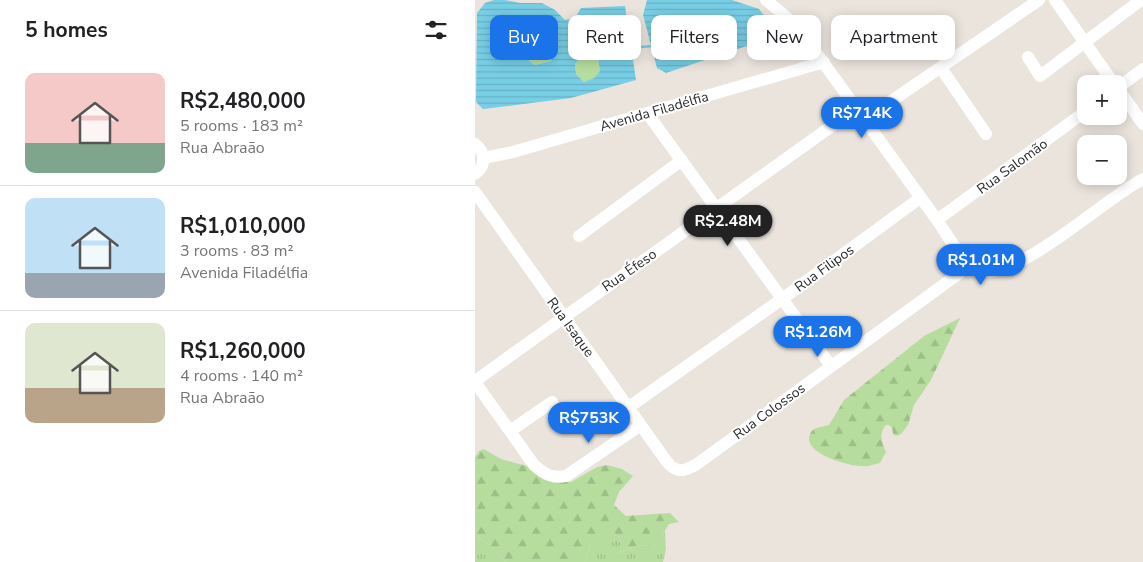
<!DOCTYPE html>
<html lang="en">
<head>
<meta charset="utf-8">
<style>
	:root { --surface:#fff; --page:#f2f2f2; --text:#202124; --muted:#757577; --line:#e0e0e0; --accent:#1a73e8 }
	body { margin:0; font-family:"Nunito Sans",sans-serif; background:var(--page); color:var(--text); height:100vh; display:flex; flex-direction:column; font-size:19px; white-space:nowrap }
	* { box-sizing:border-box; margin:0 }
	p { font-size:16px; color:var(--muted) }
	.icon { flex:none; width:28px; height:28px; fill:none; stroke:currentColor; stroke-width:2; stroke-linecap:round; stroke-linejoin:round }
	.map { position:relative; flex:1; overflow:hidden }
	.panel { display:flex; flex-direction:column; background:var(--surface); width:475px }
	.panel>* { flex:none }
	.guide { position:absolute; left:15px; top:15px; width:475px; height:45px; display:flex; gap:10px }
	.buttons { position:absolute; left:602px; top:75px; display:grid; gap:10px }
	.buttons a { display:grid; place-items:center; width:50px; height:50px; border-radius:10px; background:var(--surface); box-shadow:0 2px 12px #0003; font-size:25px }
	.price { position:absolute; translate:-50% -42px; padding:0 11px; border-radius:18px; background:var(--accent); color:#fff; font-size:16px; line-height:32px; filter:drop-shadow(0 1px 2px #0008) }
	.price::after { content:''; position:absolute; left:50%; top:30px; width:15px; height:11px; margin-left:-8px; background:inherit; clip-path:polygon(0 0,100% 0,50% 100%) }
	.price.active { background:#222; color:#fff }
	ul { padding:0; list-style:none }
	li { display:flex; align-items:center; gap:15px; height:125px; padding:0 25px }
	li+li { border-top:1px solid var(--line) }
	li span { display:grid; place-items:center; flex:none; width:140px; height:100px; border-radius:10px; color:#555 }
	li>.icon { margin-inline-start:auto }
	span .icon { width:60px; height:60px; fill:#fffc; stroke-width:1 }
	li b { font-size:21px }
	h2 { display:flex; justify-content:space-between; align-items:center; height:60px; padding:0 25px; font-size:21px }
	.chip { padding:0 18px; border-radius:10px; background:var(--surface); box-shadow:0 2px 12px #0003; font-size:18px; line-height:45px }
	.chip.active { background:var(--accent); color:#fff }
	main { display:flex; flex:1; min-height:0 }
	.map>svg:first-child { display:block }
	.grass { fill:url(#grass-tufts) }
	.forest { fill:url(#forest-firs) }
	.garden { fill:#b7dd9e }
	.water { fill:url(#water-rules); fill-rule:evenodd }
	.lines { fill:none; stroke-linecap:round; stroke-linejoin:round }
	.stream { stroke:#78cee5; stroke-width:2.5 }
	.minor { stroke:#fff; stroke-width:12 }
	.labels { text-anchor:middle; stroke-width:4; stroke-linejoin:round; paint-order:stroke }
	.street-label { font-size:14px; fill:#2a2a2a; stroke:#fff }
</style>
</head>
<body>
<main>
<section class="panel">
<h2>5 homes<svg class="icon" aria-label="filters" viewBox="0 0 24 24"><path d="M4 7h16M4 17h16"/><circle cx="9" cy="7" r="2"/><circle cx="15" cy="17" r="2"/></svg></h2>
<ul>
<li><span style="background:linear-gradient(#f6c9c9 70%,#7fa58c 0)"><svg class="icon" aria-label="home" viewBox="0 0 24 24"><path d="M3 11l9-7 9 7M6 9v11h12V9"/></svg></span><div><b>R$2,480,000</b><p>5 rooms · 183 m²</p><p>Rua Abraão</p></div></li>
<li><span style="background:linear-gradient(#bfe0f5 75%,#9aa5b1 0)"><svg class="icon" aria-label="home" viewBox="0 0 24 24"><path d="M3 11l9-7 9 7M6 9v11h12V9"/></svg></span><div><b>R$1,010,000</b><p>3 rooms · 83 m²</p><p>Avenida Filadélfia</p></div></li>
<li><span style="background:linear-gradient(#dfe7d0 65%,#b9a48a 0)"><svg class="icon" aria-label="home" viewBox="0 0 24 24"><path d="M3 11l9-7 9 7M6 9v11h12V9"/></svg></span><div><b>R$1,260,000</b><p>4 rooms · 140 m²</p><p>Rua Abraão</p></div></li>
</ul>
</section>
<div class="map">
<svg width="668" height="562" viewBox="0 0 668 562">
	<defs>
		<pattern id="grass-tufts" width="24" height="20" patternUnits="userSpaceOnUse" patternTransform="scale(1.25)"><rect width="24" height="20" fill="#b7dd9e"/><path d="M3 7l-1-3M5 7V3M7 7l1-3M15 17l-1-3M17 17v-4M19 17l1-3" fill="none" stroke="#9ebe88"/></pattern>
		<pattern id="forest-firs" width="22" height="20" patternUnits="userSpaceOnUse" patternTransform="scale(1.25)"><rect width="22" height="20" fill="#b7dd9e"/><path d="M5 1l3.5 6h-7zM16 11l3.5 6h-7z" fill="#9ebe88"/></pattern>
		<pattern id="water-rules" width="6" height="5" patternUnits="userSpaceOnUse" patternTransform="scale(1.25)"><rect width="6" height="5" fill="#78cee5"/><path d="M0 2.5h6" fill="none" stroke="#68b1c5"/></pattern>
	</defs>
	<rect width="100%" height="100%" fill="#ebe4dd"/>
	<path class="grass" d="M190,532l1,17 -3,13h-78c2,-5 3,-12 5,-16 7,-11 19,-13 30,-9l1,5 -4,11 19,-7 19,-1z
		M0,535l15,10 16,17h-31z"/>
	<path class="forest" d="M485,318l-29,62 -17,25 -6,20 -7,9 -5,2 -3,-2 -1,-6 -3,-3h-3c-8,9 -4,18 0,27l-6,11c-4,1 -8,2 -12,3 -14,2 -59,-10 -59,-27 0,-4 2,-8 5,-10 4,-2 11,-3 15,-4l15,-25 80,-64z
		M9,449l17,10 26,7 25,15 19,1 26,-15 10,-2 15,4 11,7 -14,16 -5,13 12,11 44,-3 9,9 -10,2 -8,14 -6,7 -19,1 -20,7 5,-11 -1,-5c-11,-4 -23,-1 -30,9 -2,4 -3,11 -5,16h-79l-16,-17 -15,-10v-78l4,-6z"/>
	<path class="garden" d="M130,16l9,2 3,5 -4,8 -10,5 -7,-6 1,-8z
		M62,37l11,6 5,8 -2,10 -16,4 -8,-6 -5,-11 4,-10z
		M117,54l6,4 2,13 -6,7 -10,4 -8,-8 -1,-10 7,-7z"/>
	<path class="water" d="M19,0h11l15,3h22l13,7 10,10 10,-2 6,-10 44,-2 11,74 -65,18 -88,11 -7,-7 1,-89 8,-10zM130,16l9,2 3,5 -4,8 -10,5 -7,-6 1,-8zM62,37l11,6 5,8 -2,10 -16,4 -8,-6 -5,-11 4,-10zM117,54l6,4 2,13 -6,7 -10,4 -8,-8 -1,-10 7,-7z
		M172,0h85l27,9 14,18 -2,11 -105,35 -9,-5 -14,-53z"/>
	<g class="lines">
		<path class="stream" d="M57,37l19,6
			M153,48l25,-2"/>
		<path class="minor" d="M291,0l25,21 16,19 130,180 31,47c5,3 9,5 15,5 42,2 120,-72 160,-93
			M580,0l59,84
			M553,57l12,19 101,-76
			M466,68l45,66
			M644,87l24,-18
			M644,90l24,34
			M172,113l184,253
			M390,119l174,-119
			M0,144c11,8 11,22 0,30
			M9,158l29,-6 311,-90
			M0,192l192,270c10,12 18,9 30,2l271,-197
			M462,220l149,-109
			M104,236l103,-76
			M0,381l382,-273
			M0,382l59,83c10,9 19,14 32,11l75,-51
			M154,407l153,-108 138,-101
			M35,431l42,-29"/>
	</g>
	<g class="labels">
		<g class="street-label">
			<text transform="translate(179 111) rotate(-16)" y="5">Avenida Filadélfia</text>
			<text transform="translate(537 166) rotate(-36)" y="5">Rua Salomão</text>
			<text transform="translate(349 268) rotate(-36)" y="5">Rua Filipos</text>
			<text transform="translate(154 270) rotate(-35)" y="5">Rua Éfeso</text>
			<text transform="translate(96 327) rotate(54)" y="5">Rua Isaque</text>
			<text transform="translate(294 411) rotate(-36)" y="5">Rua Colossos</text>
		</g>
	</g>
</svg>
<div class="buttons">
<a>+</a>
<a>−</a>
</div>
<b class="price" style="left:387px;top:139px">R$714K</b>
<b class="price active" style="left:253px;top:247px">R$2.48M</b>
<b class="price" style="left:506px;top:286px">R$1.01M</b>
<b class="price" style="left:343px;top:358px">R$1.26M</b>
<b class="price" style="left:114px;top:444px">R$753K</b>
<div class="guide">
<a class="chip active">Buy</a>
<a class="chip">Rent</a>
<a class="chip">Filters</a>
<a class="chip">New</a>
<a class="chip">Apartment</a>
</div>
</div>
</main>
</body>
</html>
